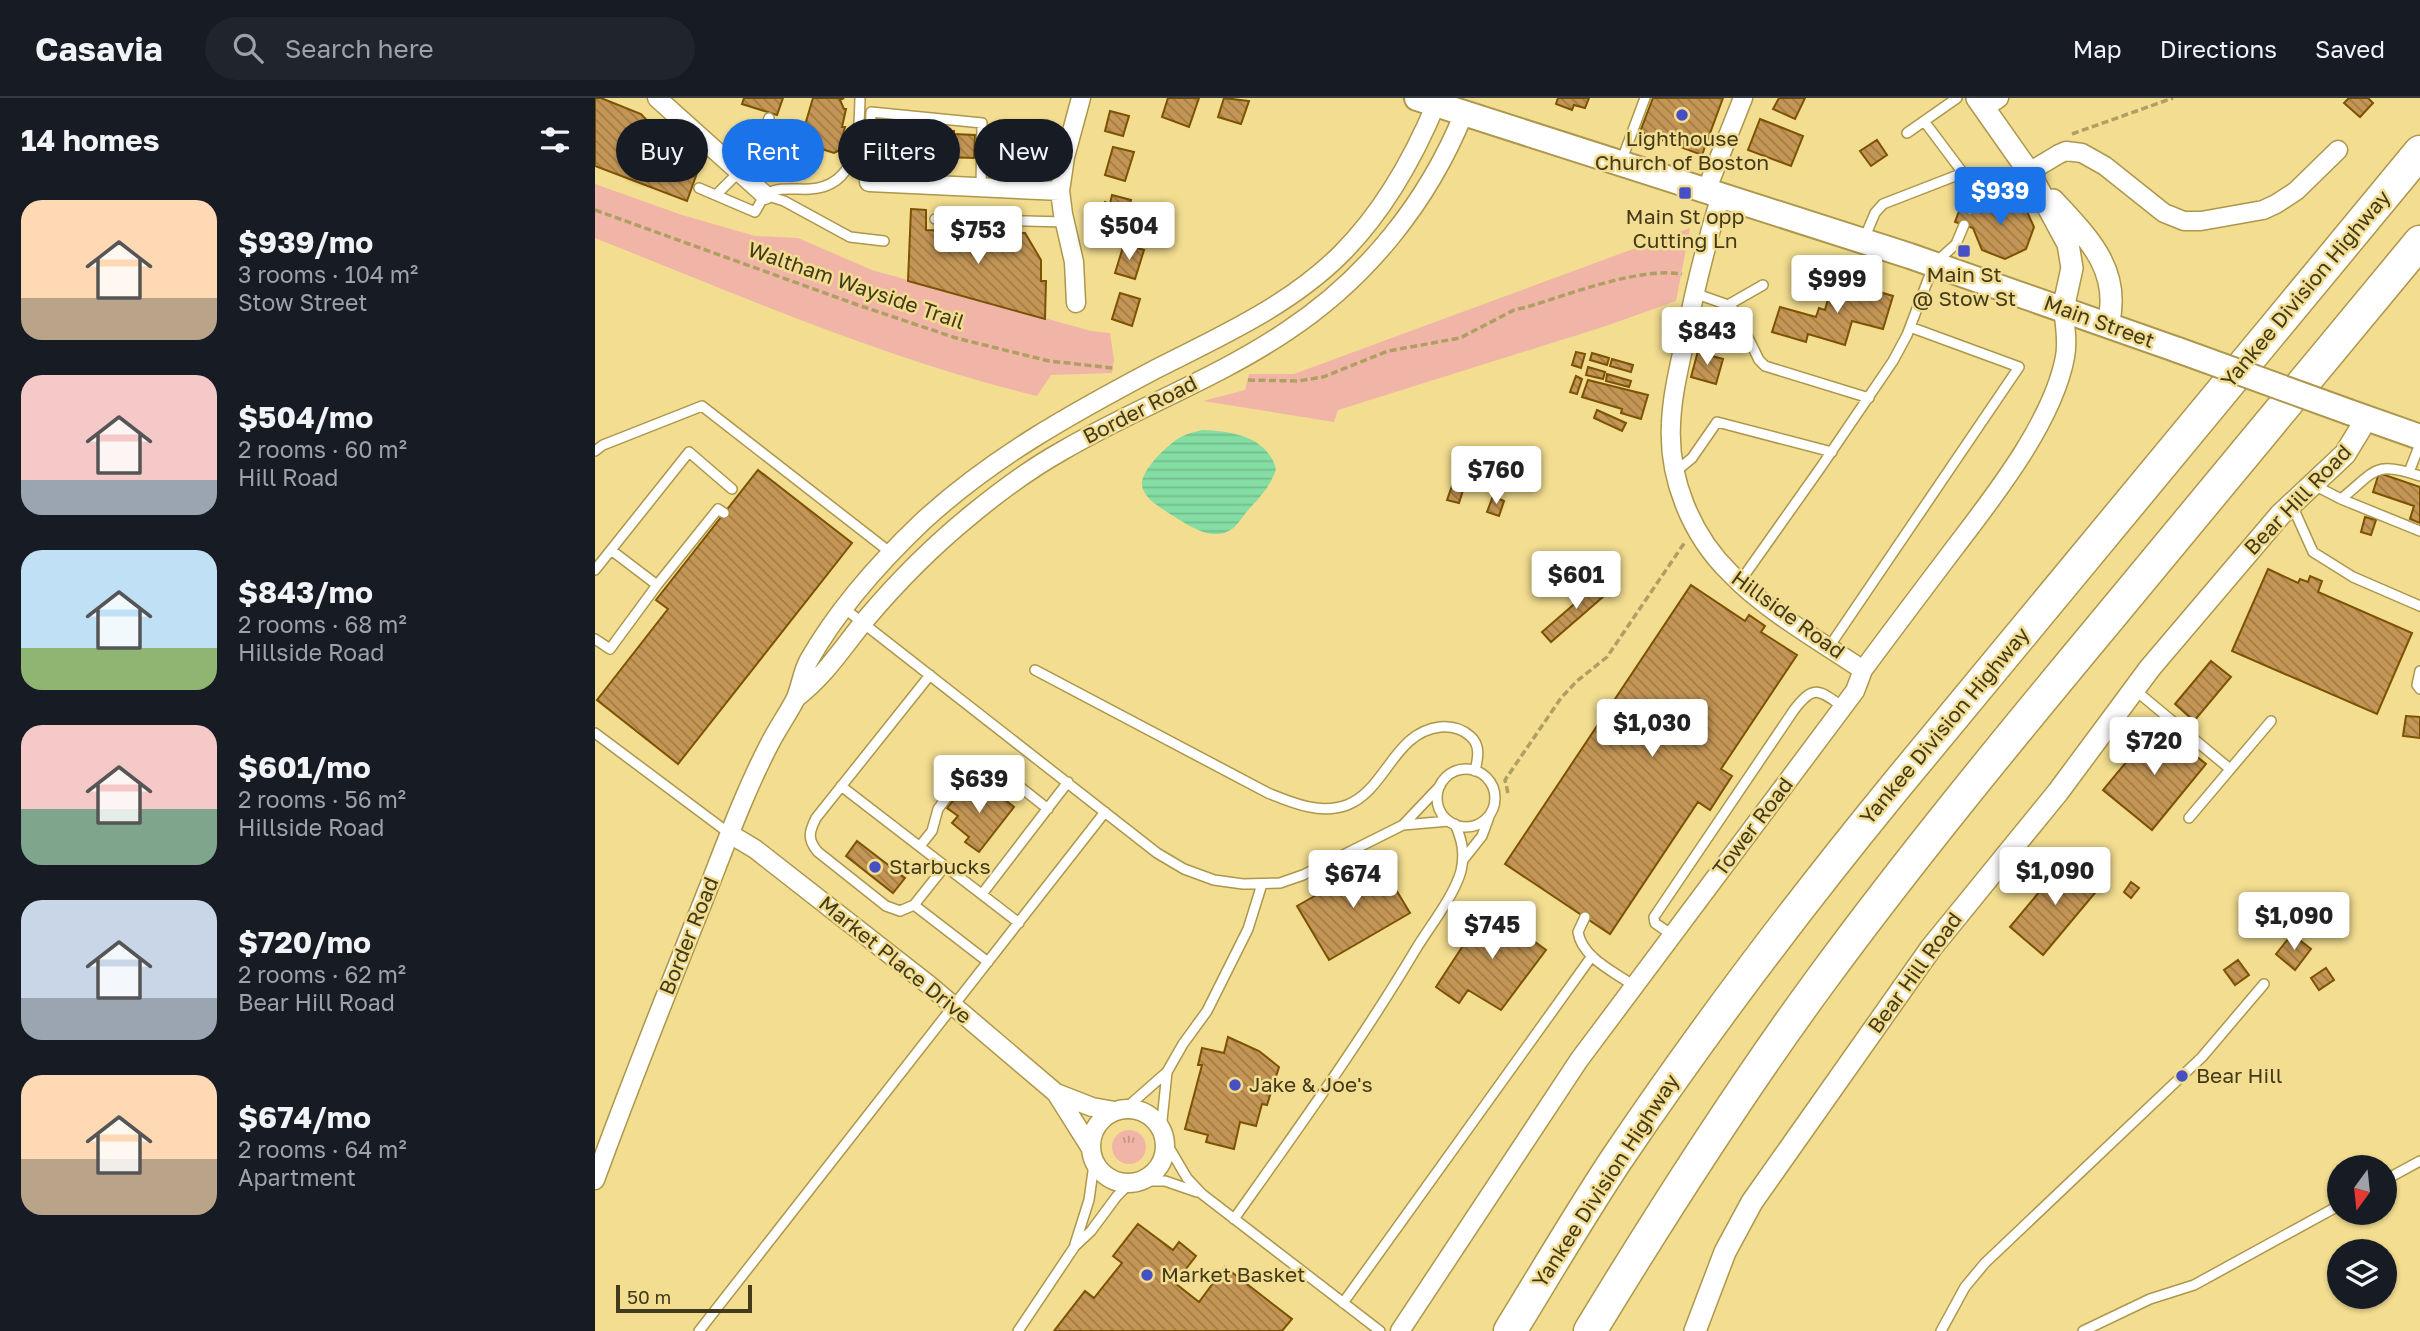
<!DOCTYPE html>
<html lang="en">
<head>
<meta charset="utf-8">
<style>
	:root { --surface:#171b24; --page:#20242c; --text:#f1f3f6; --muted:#9ea1a6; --line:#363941; --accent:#1a73e8 }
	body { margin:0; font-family:"Golos Text",sans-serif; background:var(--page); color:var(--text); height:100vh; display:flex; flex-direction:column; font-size:26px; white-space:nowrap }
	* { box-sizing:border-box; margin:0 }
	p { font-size:23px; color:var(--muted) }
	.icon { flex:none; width:38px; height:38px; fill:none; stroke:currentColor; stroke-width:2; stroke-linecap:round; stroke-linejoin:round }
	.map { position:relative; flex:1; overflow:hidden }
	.side { display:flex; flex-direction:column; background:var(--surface); width:595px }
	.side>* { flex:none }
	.guide { position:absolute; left:21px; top:21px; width:665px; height:63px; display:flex; gap:14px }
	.needle { width:46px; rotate:195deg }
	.controls { position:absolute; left:1732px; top:1057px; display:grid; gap:14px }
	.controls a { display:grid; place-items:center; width:70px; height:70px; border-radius:50%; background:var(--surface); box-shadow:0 2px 5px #0004; font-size:35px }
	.scale { position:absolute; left:21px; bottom:18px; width:136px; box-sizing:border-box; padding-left:7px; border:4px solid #423a1a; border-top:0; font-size:19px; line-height:24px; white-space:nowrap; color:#423a1a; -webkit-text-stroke:5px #f2dd90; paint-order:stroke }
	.price { position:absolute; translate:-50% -60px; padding:0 16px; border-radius:7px; background:#fff; color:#222; font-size:23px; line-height:46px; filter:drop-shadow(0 2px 4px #0008) }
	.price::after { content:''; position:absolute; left:50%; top:42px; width:21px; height:16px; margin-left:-10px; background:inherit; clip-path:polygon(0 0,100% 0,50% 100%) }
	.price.current { background:var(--accent); color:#fff }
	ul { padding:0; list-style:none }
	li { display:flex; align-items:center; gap:21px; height:175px; padding:0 21px }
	li span { display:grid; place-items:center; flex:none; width:196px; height:140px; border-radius:21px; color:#555 }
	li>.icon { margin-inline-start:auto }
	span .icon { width:84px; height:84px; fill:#fffc; stroke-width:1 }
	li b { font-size:30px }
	h2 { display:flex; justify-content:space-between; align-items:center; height:84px; padding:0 21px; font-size:30px }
	.pill { padding:0 24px; border-radius:32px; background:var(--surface); box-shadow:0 2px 5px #0004; font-size:24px; line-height:63px }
	.pill.current { background:var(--accent); color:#fff }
	header { display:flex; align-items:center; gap:42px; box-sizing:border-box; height:98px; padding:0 35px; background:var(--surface); border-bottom:2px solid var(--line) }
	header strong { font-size:33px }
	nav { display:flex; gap:38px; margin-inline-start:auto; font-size:24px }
	.search { width:490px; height:63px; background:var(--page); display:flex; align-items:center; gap:18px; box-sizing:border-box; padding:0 24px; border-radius:38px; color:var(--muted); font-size:26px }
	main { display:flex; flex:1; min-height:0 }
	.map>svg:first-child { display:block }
	.grass { fill:url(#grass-tufts) }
	.park { fill:#f1b5a7 }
	.water { fill:url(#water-rules) }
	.building { fill:url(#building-back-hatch); stroke:#7c5203; stroke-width:2 }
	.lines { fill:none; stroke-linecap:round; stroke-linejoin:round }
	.service-casing { stroke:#ac974c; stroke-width:12 }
	.minor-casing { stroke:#ac974c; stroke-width:21 }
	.tertiary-casing { stroke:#ac974c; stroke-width:24 }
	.secondary-casing { stroke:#ac974c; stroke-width:28 }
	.motorway-casing { stroke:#ac974c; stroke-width:35 }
	.path { stroke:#af9f63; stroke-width:3.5; stroke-dasharray:7 3.5; stroke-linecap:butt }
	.service { stroke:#fff; stroke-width:9 }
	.minor { stroke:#fff; stroke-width:18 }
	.tertiary { stroke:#fff; stroke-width:21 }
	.secondary { stroke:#fff; stroke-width:24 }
	.motorway { stroke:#fff; stroke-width:32 }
	.secondary-bridge-casing { stroke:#ac974c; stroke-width:28; stroke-linecap:butt }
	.secondary-bridge { stroke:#fff; stroke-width:24 }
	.poi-dot { fill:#464fc4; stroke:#f2dd90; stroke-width:2.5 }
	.labels { text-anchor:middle; stroke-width:5; stroke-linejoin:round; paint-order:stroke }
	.poi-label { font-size:21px; fill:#423a1a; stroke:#f2dd90; text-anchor:start }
	.street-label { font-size:21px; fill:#423a1a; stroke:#f2dd90 }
</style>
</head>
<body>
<header>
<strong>Casavia</strong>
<div class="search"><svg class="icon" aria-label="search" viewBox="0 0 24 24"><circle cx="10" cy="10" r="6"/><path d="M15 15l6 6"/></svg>Search here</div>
<nav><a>Map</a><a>Directions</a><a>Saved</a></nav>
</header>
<main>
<section class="side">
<h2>14 homes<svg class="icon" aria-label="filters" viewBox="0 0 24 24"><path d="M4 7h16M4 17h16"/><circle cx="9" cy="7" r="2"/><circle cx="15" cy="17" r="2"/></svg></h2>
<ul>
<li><span style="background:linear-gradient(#ffd9b3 70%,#b9a48a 0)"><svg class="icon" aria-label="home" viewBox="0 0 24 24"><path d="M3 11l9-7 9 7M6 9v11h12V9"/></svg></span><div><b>$939/mo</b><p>3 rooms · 104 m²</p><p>Stow Street</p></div></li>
<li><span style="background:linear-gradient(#f6c9c9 75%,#9aa5b1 0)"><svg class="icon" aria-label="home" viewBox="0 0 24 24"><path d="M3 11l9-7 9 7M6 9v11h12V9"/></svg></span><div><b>$504/mo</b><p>2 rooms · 60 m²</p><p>Hill Road</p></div></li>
<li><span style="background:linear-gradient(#bfe0f5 70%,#8fb573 0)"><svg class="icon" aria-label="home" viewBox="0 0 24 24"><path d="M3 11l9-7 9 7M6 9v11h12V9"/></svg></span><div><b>$843/mo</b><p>2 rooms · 68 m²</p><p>Hillside Road</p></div></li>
<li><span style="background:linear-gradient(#f6c9c9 60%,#7fa58c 0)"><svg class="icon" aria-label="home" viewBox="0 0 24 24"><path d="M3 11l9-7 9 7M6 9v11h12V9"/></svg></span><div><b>$601/mo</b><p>2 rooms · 56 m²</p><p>Hillside Road</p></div></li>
<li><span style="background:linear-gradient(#c9d6e8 70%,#9aa5b1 0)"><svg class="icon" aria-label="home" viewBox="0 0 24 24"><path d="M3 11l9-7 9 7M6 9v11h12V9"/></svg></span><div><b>$720/mo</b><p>2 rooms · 62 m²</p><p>Bear Hill Road</p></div></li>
<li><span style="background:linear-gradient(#ffd9b3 60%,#b9a48a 0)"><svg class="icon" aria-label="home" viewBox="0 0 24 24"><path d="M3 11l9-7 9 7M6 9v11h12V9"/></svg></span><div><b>$674/mo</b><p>2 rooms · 64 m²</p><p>Apartment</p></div></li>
</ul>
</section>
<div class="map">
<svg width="1825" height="1233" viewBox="0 0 1825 1233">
	<defs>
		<pattern id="grass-tufts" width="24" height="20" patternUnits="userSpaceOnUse" patternTransform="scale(1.75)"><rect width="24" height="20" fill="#f1b5a7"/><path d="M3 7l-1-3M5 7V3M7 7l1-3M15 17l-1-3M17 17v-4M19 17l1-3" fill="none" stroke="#c59487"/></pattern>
		<pattern id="water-rules" width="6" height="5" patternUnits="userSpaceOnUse" patternTransform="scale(1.75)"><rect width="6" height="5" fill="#84dda3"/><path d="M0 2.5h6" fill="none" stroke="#73be8c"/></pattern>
		<pattern id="building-back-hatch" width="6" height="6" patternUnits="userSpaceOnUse" patternTransform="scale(1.75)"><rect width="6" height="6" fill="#c49656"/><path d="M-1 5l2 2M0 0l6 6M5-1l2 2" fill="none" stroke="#a17b46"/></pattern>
	</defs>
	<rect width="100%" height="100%" fill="#f2dd90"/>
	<path class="grass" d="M517 1049a17 17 0 1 1 34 0a17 17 0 1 1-34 0Z"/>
	<path class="park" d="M0,86l87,31 73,21 43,2 74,32 219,61 19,2 4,27 -2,13 -61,2 -14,21c-153,-37 -296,-100 -442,-158z
		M1095,130l-14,73 -73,26 -265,83 -4,12 -131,-21 42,-11 4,-16h45z"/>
	<path class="water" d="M607,332c29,1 65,6 74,39 -5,16 -15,27 -27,40 -6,6 -10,15 -17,20 -21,15 -48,-7 -65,-17 -9,-6 -24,-15 -25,-27 -2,-14 27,-42 39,-48 7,-4 14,-5 21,-7z"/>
	<path class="building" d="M0,0h6l40,16 56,59 -10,28 -92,-35z
		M149,0h39l-6,17 -35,-11z
		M218,0h31l-4,2 4,9h2l-4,18h3l-3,11 4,9 -12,6 -34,-11z
		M573,0h31l-10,29 -27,-10z
		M629,0l25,3 -8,23 -23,-7z
		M963,0h31l-4,10 -11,-3 -2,5 -16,-6z
		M1058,0h70l-21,57 -62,-23z
		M1184,0h26l-10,21 -22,-10z
		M1754,0h19l5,5 -13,14 -16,-14z
		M515,13l19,5 -6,20 -18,-5z
		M1165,21l43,17 -12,30 -43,-16z
		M294,32l65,1v3l21,1 -1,23 -100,-3v-23h15z
		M1282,42l10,15 -16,11 -11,-15z
		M518,49l21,5 -9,29 -20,-6z
		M517,97l19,5 -3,12h4l-2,7 -4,-1 -3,10 -23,-6 5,-20 5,2z
		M1407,99l22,8 10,22 -8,22 -21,10 -23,-9 -9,-22 -18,-6 6,-16 18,6 1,-5z
		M316,111l15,1v20l99,3 16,27v21h5l-1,38 -137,-38z
		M529,146l20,6 -9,29 -20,-6z
		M1248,183l50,15 -10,33 -31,-8 -7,24 -37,-11 -2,8 -34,-10 8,-25 36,10 3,-9 6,2 6,-22 9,3z
		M525,195l20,6 -8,27 -20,-7z
		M1111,251l7,2 -1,5 11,3 -7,25 -25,-7 7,-26 7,2z
		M981,254l9,2 -4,14 -9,-3z
		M997,255l17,5 -2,7 -17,-5z
		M1017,261l21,6 -2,7 -21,-6z
		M993,269l17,5 -2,7 -17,-4z
		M1012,276l24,7 -2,6 -23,-6z
		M981,278l6,3 -5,15 -7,-2z
		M993,282l60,15 -7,24 -20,-6 1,-4 -40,-12z
		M1002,312l29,13 -4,8 -28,-13z
		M163,372l94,73 -174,221 -81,-64 71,-91 -12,-9z
		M1784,375l41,14v36l-10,-4 4,-13 -41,-14z
		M858,385l11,4 -5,16 -12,-3z
		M898,398l11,5 -5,15 -12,-4z
		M1770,419l11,3 -5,15 -10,-3z
		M1673,471l30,14 2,-4 8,3 2,-6 12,5 -4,11 94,41 -35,81 -145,-63z
		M1007,482l9,10 -60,52 -9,-10z
		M1096,487l54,36 4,-6 16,11 -4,6 36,23 -76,114 11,7 -22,34 -12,-8 -88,132 -105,-70z
		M1616,563l20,16 -37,44 -19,-17z
		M1811,618l14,1v21l-17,-2z
		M1562,627l49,39 -54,66 -49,-40z
		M373,684l10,8 2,-3 16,12 3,-4 15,12 -35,45 -14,-10 4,-5 -17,-14 6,-7 -11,-8z
		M262,743l48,37 -12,15 -47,-37z
		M783,762l32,53 -81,47 -32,-54z
		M1471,762l34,27 -57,68 -33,-28z
		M1536,784l8,6 -8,10 -7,-6z
		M895,810l22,17 3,-5 16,12 -4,4 19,14 -45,60 -33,-20 -9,13 -23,-16 30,-46 -5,-4 9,-12 5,3z
		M1697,836l19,15 -16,21 -19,-16z
		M1643,862l11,15 -14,10 -11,-15z
		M1731,870l8,12 -15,10 -8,-12z
		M633,939l31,14 20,16 -12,38 -5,-1 -6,22 -16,-4 -6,27 -28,-7 2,-7 -23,-6 17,-64h-4l4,-17 22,5z
		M543,1126l35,26 6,-8 17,14 -21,27 24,19 26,-35 67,52 -10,12h-228l31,-40 9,7 28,-35 -9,-7z"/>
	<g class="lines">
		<defs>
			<path id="service" d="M1312,35l50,-35
				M1026,64l24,-64
				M1368,75l11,19 -4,17
				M149,79l10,-17 15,-42
				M274,84l2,-70 111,11 -1,65
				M104,90l56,24c3,-5 7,-14 12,-18 11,-8 30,-4 43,-5 49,-3 49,-55 50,-91
				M121,97l23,-23
				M170,97l19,6 66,36 34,4
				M340,121l130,3
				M1269,141l11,-26 8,-9 80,-31 -39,-52
				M1099,195l34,12 7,6 24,49 6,6 104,32
				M1133,207l35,-20
				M0,353l8,-6 99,-39 189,147
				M1080,374l17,-14 25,-36 115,30
				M1814,374l11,-28
				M1717,386l29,15c35,-28 33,-39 79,-23
				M1746,401l79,32
				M1696,405l22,49 40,25 67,29
				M0,472l94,-118 43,37
				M1144,485l82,-116 72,-106 14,-26 27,-71 22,-20 8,-19
				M62,487l61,-76 6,4
				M250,511l312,244 27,16 30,11 29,4 37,-1 23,-8 100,-50 37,-39
				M0,541l15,10 47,-64 -46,-35
				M1234,549l190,-280 -109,-40
				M440,572l233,123c25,10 52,22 79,12 39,-15 47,-73 93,-78 11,-1 21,1 30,9 11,9 8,22 5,35
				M1825,573l-3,14 3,4
				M1540,592l95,79
				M0,635l135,101
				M842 700a29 29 0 1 1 58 0a29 29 0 1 1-58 0Z
				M246,688l178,137
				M1594,720l82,-97
				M808,727l46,-4
				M325,748l12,-15 6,-22 25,-34 11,-9 14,1 12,4 48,38
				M868,762l19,-24 7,-19
				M350,768l-31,39 74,57
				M387,796l86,-112
				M319,807l-14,6 -14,-5 -68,-54c-11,-13 -9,-20 -2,-34l114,-143
				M990,819l-7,15c4,26 37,40 56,54
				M1077,837l-17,-12 -1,-6 140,-207c20,-26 25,-20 49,-3
				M530,1011l42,-37 16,-28 24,-33 41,-82 14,-45
				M566,1032l6,-58
				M569,1041l23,39 15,16 178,137
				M1790,1082l35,-19
				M546,1083h24l32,11
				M639,1121c63,-89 126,-176 182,-270 14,-23 38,-53 45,-78 4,-18 1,-31 -6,-47
				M480,1146l14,-44 5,-36
				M748,1205l249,-347
				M104,1233l406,-519
				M423,1233l57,-85 16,-15 26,-35 13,-13
				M1346,1233l24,-44 20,-24 217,-206 62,-73
				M1488,1233l67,-32 44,-14 146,-80"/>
			<path id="minor" d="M62,0l108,97
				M1389,10l15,-10
				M1434,74l30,-18 7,-3 16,2 23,13 59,47 20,8h17l62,-11 13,-6 20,-13 42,-41
				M274,84l191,9
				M1111,93l37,-93
				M1126,97c-14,46 -26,92 -35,140 -6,29 -14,59 -15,89 -3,54 20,111 59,149 35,37 90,68 133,97
				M481,205l-2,-41 -11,-48 -3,-23 5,-34 16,-59
				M201,600c29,-22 47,-51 70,-79 32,-38 67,-73 105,-104 29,-24 59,-46 91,-64 73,-43 154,-72 225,-120 80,-53 141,-129 177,-218
				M135,736l25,15 174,136 127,108 34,54
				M461,995l36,14 23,4
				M496 1048a37 37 0 1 1 74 0a37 37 0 1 1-74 0Z
				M0,1082c35,-96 73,-191 111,-286 19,-48 37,-98 61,-145 8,-17 19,-32 28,-49 6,-13 7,-28 14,-40 29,-51 71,-98 113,-138 69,-64 149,-108 232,-152 65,-33 135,-64 187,-116 43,-43 72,-95 95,-150
				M805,1233l179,-271 276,-369 8,-21c31,-42 62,-83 93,-124 39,-51 97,-125 109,-189 3,-16 0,-32 -2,-48"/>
			<path id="tertiary" d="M1382,0l52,74 39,72 4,24 -9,41
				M1458,102c35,38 69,70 55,125
				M1100,1233l30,-79 27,-50 179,-254 127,-156 92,-124 130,-153 65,-61 22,-36"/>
			<path id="secondary" d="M822,0l493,158 268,94
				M1754,314l71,25"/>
			<path id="motorway" d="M915,1233c35,-57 69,-115 106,-171 87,-129 181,-253 279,-373l525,-635
				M995,1233c73,-120 148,-238 231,-351 91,-124 189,-243 287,-361 104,-126 208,-251 312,-377"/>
		</defs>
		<use href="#service" class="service-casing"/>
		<use href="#minor" class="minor-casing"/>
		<use href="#tertiary" class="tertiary-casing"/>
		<use href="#secondary" class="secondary-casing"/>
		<use href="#motorway" class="motorway-casing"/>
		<path class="path" d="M1477,36l101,-36
			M0,112l263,95 98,33 93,23 64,7
			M653,282l50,1 25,-4 65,-26 72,-13 54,-28 13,-3c43,-13 112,-40 155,-33
			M913,695l-3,-13 56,-82 16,-17 30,-24 78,-115"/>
		<use href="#service" class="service"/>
		<use href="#minor" class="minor"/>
		<use href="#tertiary" class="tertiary"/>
		<use href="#secondary" class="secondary"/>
		<use href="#motorway" class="motorway"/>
		<defs>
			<path id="secondary-bridge" d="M1583,252l171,62"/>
		</defs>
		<use href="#secondary-bridge" class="secondary-bridge-casing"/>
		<use href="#secondary-bridge" class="secondary-bridge"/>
	</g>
	<g class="poi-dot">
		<circle cx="1087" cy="17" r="7"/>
		<rect x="1083" y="88" width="14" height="14" rx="3.5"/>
		<rect x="1362" y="146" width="14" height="14" rx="3.5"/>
		<circle cx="280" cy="769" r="7"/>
		<circle cx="1587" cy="978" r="7"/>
		<circle cx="640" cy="987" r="7"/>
		<circle cx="552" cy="1177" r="7"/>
	</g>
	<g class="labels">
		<g class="poi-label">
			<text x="1087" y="48" text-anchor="middle">Lighthouse<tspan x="1087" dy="24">Church of Boston</tspan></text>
			<text x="1090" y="126" text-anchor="middle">Main St opp<tspan x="1090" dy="24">Cutting Ln</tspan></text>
			<text x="1369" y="184" text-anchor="middle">Main St<tspan x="1369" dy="24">@ Stow St</tspan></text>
			<text x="294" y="776">Starbucks</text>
			<text x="1601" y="985">Bear Hill</text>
			<text x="654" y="994">Jake &amp; Joe's</text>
			<text x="566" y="1184">Market Basket</text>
		</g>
		<g class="street-label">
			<text transform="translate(261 188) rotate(19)" y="7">Waltham Wayside Trail</text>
			<text transform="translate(1711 191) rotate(-50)" y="7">Yankee Division Highway</text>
			<text transform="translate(1504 224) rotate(20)" y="7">Main Street</text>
			<text transform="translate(545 312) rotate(-27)" y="7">Border Road</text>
			<text transform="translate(1703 402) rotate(-46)" y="7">Bear Hill Road</text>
			<text transform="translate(1193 517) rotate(36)" y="7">Hillside Road</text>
			<text transform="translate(1350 628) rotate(-50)" y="7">Yankee Division Highway</text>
			<text transform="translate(1158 729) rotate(-53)" y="7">Tower Road</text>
			<text transform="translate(94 838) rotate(-68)" y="7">Border Road</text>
			<text transform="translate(300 862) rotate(39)" y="7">Market Place Drive</text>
			<text transform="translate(1320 875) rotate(-54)" y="7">Bear Hill Road</text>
			<text transform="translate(1011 1083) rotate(-57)" y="7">Yankee Division Highway</text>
		</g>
	</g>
</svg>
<div class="controls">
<a><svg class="needle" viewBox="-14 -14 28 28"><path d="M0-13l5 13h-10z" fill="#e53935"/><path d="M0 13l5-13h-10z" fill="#9ea1a6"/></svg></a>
<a><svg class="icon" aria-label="layers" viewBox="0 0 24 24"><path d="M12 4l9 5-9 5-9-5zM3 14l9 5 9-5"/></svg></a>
</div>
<div class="scale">50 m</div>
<b class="price current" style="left:1405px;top:129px">$939</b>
<b class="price" style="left:534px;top:164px">$504</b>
<b class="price" style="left:383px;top:168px">$753</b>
<b class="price" style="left:1242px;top:217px">$999</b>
<b class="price" style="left:1112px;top:269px">$843</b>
<b class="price" style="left:901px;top:408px">$760</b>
<b class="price" style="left:981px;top:513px">$601</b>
<b class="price" style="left:1057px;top:661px">$1,030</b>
<b class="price" style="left:1559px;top:679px">$720</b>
<b class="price" style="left:384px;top:717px">$639</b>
<b class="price" style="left:1460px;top:809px">$1,090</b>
<b class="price" style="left:758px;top:812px">$674</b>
<b class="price" style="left:1699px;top:854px">$1,090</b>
<b class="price" style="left:897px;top:863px">$745</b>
<div class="guide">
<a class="pill">Buy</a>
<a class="pill current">Rent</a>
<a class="pill">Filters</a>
<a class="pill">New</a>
</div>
</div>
</main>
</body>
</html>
